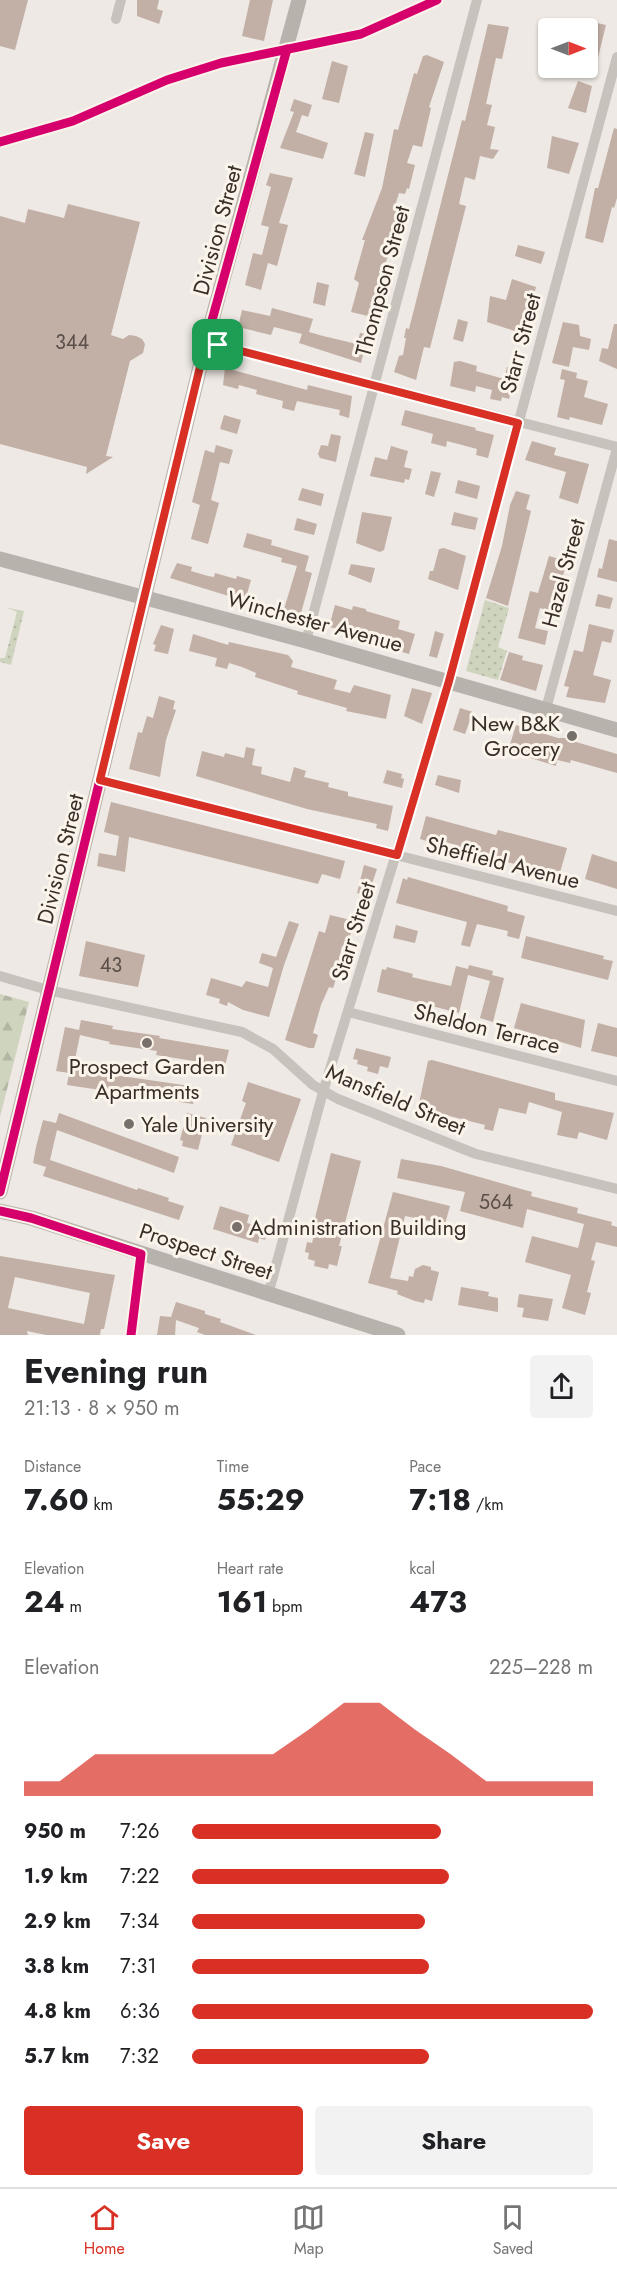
<!DOCTYPE html>
<meta charset="utf-8">
<style>
body{margin:0;font-family:Jost,sans-serif;background:#f2f2f2;color:#202124;height:100vh;display:flex;flex-direction:column;font-size:22px;white-space:nowrap}
*{box-sizing:border-box;margin:0}
p{font-size:20px;color:#757577}
.icon{flex:none;width:33px;height:33px;fill:none;stroke:currentColor;stroke-width:2;stroke-linecap:round;stroke-linejoin:round}
.map{position:relative;height:1335px;overflow:hidden}
.side{display:flex;flex-direction:column;background:#fff;flex:1}
.side>*{flex:none}
.needle{width:39px;rotate:90deg}
.controls{position:absolute;left:538px;top:18px;display:grid;gap:12px}
.controls a{display:grid;place-items:center;width:60px;height:60px;border-radius:6px;background:#fff;box-shadow:0 2px 4px #0004;font-size:30px}
.pin{position:absolute;display:grid;place-items:center;width:51px;height:51px;color:#fff;margin:-26px;border-radius:12px;box-shadow:0 3px 9px #0006}
.round{display:grid;place-items:center;flex:none;width:63px;height:63px;border-radius:6px;background:#f2f2f2}
.overview{display:flex;align-items:center;justify-content:space-between;height:102px;padding:0 24px}
h1{font-size:33px;font-weight:700;line-height:45px}
.stats{display:grid;grid-template-columns:repeat(3,1fr);gap:9px;height:102px;padding:6px 24px}
.stats div{display:grid;align-content:center}
.stats b{font-size:30px;font-weight:700}
.stats small{font-size:16px;font-weight:400}
.stats p{font-size:16px}
.chart{height:168px;padding:12px 24px}
.chart p{display:flex;justify-content:space-between}
.chart svg{width:100%;height:108px;margin-top:6px;fill:#d93025;opacity:.7}
.action{display:flex;gap:12px;margin-top:auto;padding:12px 24px}
.action a{flex:1;height:69px;border-radius:6px;background:#d93025;color:#fff;font-size:24px;font-weight:700;line-height:69px;text-align:center}
.action a+a{background:#f2f2f2;color:#202124}
ul{padding:0 24px;list-style:none;font-size:20px}
li{display:grid;grid-template-columns:96px 72px 1fr;align-items:center;height:45px}
li i{height:15px;border-radius:8px;background:#d93025}
.tabs{display:flex;justify-content:space-around;align-items:center;height:84px;border-top:2px solid #e0e0e0;background:#fff;font-size:16px;color:#757577}
.tabs a{display:grid;justify-items:center;gap:3px}
.tabs .active{color:#d93025}
.map>svg:first-child{display:block}
</style>
<div class="map">
<svg width="617" height="1335" viewBox="0 0 617 1335">
<defs>
<pattern id="grass-dots" width="8" height="8" patternUnits="userSpaceOnUse" patternTransform="scale(1.5)"><rect width="8" height="8" fill="#cfd4be"/><path d="M2 2h.1M6 6h.1" fill="none" stroke="#b2b6a3" stroke-width="1.8" stroke-linecap="round"/></pattern>
<pattern id="forest-firs" width="22" height="20" patternUnits="userSpaceOnUse" patternTransform="scale(1.5)"><rect width="22" height="20" fill="#cfd4be"/><path d="M5 1l3.5 6h-7zM16 11l3.5 6h-7z" fill="#b2b6a3"/></pattern>
</defs>
<rect width="100%" height="100%" fill="#eee9e4"/>
<g fill="url(#grass-dots)">
<path d="M485,600l24,8 -11,39 9,4 -9,29 -32,-9z"/>
<path d="M8,608l16,3 -13,54 -11,-3v-4h5l12,-46z"/>
</g>
<path fill="url(#forest-firs)" d="M0,994l29,8 -29,115z"/>
<g fill="#c2afa5" fill-rule="evenodd">
<path d="M0,0h28l-13,50 -15,-4z"/>
<path d="M137,0h22l-2,9 6,2 -4,13 -22,-8z"/>
<path d="M250,0h23l-9,41 -22,-5z"/>
<path d="M588,21l18,4 -10,41 -8,-2z"/>
<path d="M488,24l21,3 -7,32 -6,-1 -10,46 6,1 -5,20 8,2 -5,22 9,1 -6,9 -13,-3 -5,24 -10,-3 -6,27 7,2 -36,142 -6,-1 -8,33 -22,-8 5,-16 4,-1 3,-17h-2l2,-10 3,1 53,-209 3,1z"/>
<path d="M427,55l17,7 -15,45 2,1 -9,39 -9,-2 -6,18 8,2 -6,24 -2,-1 -2,6 -6,-1 -5,16 9,2 -4,20 -5,18 -4,-1 -5,18 4,1 -5,15 -3,-1 -9,36 -21,-5 8,-29 -5,-4 11,-39h-3l20,-52 12,-59 4,1 16,-57 3,1 6,-18z"/>
<path d="M332,61l16,5 -9,37 -17,-4z"/>
<path d="M578,81l14,5 -6,27 -18,-5z"/>
<path d="M294,99l18,6 -4,12 -6,-2 -6,17 32,11 -5,16 -43,-11 14,-36 -4,-1z"/>
<path d="M614,128l3,1v69l-3,10 -2,-1 -9,36 -18,-5 10,-50h3z"/>
<path d="M365,132l9,2 -9,43 -11,-3z"/>
<path d="M552,136l27,7 -10,31 -22,-6z"/>
<path d="M270,173l23,5 -14,45 9,2 -11,41 -9,-3 -7,27 -16,-5 8,-32 9,2 7,-28 -8,-2 10,-38 -5,-2z"/>
<path d="M68,204l72,18 -29,113 12,4 6,-4 7,1 6,3 3,5 -2,9 -13,8 -24,95 7,1 -27,17 1,-7 -87,-23v-228l25,7 3,-14 36,9z"/>
<path d="M518,245l27,7 -4,12 -26,-8z"/>
<path d="M512,279l24,8 -12,47 -37,-12 3,-26 16,4z"/>
<path d="M317,282l12,3 -4,21 -12,-3z"/>
<path d="M272,308l41,11 -4,13 14,4 34,8 3,-11 10,2 -4,20h-3l-2,8 -62,-20 3,-9 -28,-7 -3,8 -33,-8 4,-17 28,6z"/>
<path d="M458,319l10,3 -5,20 -10,-3z"/>
<path d="M563,322l16,3 1,11 11,3 -2,11 -16,-3 -4,20 -17,-4z"/>
<path d="M614,324h3v45l-18,-8 3,-13 6,1z"/>
<path d="M460,361l17,5 -1,5 28,8 3,-12 10,3 -8,29 -7,-2 -1,4 -11,-2 2,-9 -16,-4 -1,6 -25,-6 4,-24z"/>
<path d="M225,368l82,22 1,-5 44,11 -3,22 -10,-3 1,-5 -43,-9 -3,10 -12,-3 1,-7 -27,-7 1,-4 -18,-5 -1,4 -15,-4z"/>
<path d="M562,369l15,4 -1,5 12,3 -4,16 24,7 -6,21 -32,-8 -1,3 -12,-3 8,-37 -5,-1z"/>
<path d="M405,410l71,18 -1,2 19,5 -6,23 -12,-3 1,-6 -30,-8 -1,6 -15,-4 2,-9 -32,-9z"/>
<path d="M224,415l17,5 -4,14 -17,-5z"/>
<path d="M331,434l10,2 -5,26 -16,-4 -2,-4 3,-9 7,1z"/>
<path d="M532,441l24,7 -2,7 35,9 -11,40 -19,-6 7,-26 -41,-12z"/>
<path d="M216,445l17,5 -4,14 -9,-2 -9,38 8,3 -11,41 -17,-5 9,-34 -8,-3 13,-52 9,3z"/>
<path d="M391,446l17,5 -4,16 8,2 -3,11 -4,-1 -1,4 -34,-7 5,-19 12,3z"/>
<path d="M431,471l10,2 -7,24 -9,-3z"/>
<path d="M458,480l22,6 -3,13 -22,-6z"/>
<path d="M302,488l22,6 -3,12 -23,-6z"/>
<path d="M516,491l14,4 -4,14 5,2 -23,95 -22,-8 16,-52 8,-41z"/>
<path d="M362,512l30,5 -8,33 -4,2 -24,-9z"/>
<path d="M454,512l24,6 -3,12 -24,-5z"/>
<path d="M297,518l20,6 -3,11 -20,-5z"/>
<path d="M247,533l25,7 -1,5 38,11 -4,15 7,2 -14,51 -17,-5 16,-53 -16,-4 1,-4 -39,-11z"/>
<path d="M609,539l8,2v41l-20,-5 2,-9 3,1z"/>
<path d="M444,548l22,8 -8,34 -30,-11 2,-8h3l1,-3 5,-19z"/>
<path d="M549,556l18,5 -14,51 -13,-4 -5,20 13,3 -3,14 -27,-7 12,-47 8,2z"/>
<path d="M177,563l15,4 -1,4 17,5 6,1 1,-4 21,6 1,-3 14,4 -6,21 -75,-23z"/>
<path d="M351,564l24,4 -4,15 -23,-9z"/>
<path d="M598,594l15,4 -3,11 -15,-3z"/>
<path d="M335,605l17,5 1,-4 13,3v2l34,10 -2,8 17,5 -6,20 -28,-8 1,-3 -15,-8 -38,-8z"/>
<path d="M589,624l25,6 -3,13 -9,-2 -9,34 18,5 -6,23 -39,-6 3,-10 -5,-1 10,-36 9,2z"/>
<path d="M161,625l13,4 -6,25 -14,-3 2,-6 -3,-1z"/>
<path d="M435,631l9,3 -7,24 -8,-2z"/>
<path d="M193,634l35,11 1,-3 59,13 5,6 -2,6 46,13 -3,9 16,4 4,-8 37,10 -5,24 -40,-8 1,-3 -50,-14 1,-3 -43,-14 1,-4 -14,-6 -13,-4 -2,6 -12,-3 2,-8 -28,-7z"/>
<path d="M509,652l14,4 -1,4 21,5 -7,26 -36,-11z"/>
<path d="M412,688l20,5 -10,31 -18,-8z"/>
<path d="M159,696l16,5 -2,8 3,1 -10,30 -6,37 -31,-8 9,-37 4,1 5,-17 6,2z"/>
<path d="M460,708l13,4 -8,22 -12,-4z"/>
<path d="M516,725l42,13h10l1,-5 9,2 -2,7 41,12v19l-46,-13 -1,3 -13,-3 -1,6 -48,-15z"/>
<path d="M246,747l9,2 -3,16 10,2 -1,7 29,8 4,-15 12,4 -2,6 25,6 -1,4 20,5v4l45,10 -5,25 -12,-3 1,-4 -70,-15 -111,-33 6,-25 22,6 1,-4 19,5z"/>
<path d="M387,770l15,4 -1,4 3,1 -2,9 -19,-5z"/>
<path d="M438,775l23,5 -2,13 -24,-8z"/>
<path d="M111,802l234,59 -5,18 -18,-5 -4,10 -189,-47 -4,35 -28,-6 2,-13 17,3 3,-20 -15,-4z"/>
<path d="M426,816l70,19 2,-5 69,18 -8,28 -104,-28 1,-3 -24,-7 -2,4 -10,-3z"/>
<path d="M592,854l25,8v27l-32,-10z"/>
<path d="M364,865l13,4 -9,27 -11,-3z"/>
<path d="M408,877l100,29 -1,5 18,5 -6,23 -12,-3 1,-5 -31,-7 -7,23 -9,-2 6,-23 -71,-19 7,-25 4,2z"/>
<path d="M330,915l25,6 -9,27 -4,-2 -4,17 3,1 -8,24 -4,-1 -8,18 -8,28 5,2 -4,13h-5l-24,-8 34,-109 6,2z"/>
<path d="M289,921l10,3 -15,41 -15,52 -26,-7 -15,-8 -1,4 -8,-3 1,-4 -14,-4 5,-17 31,9 4,-6 22,6 5,-19 -14,-5 3,-10 14,4z"/>
<path d="M396,925l22,6 -3,12 -22,-5z"/>
<path d="M526,936l78,20 -1,3 10,2 -5,19 -87,-22z"/>
<path d="M86,941l59,14 -7,32 -59,-11z"/>
<path d="M469,965l24,6 -1,4 12,3 -11,44 -13,-4 10,-37 -22,-6 -9,38 -82,-21 5,-23 4,1 1,-3 26,7 -1,3 4,1 35,8 5,-20 12,3z"/>
<path d="M521,1003l64,17 -4,28 -67,-20z"/>
<path d="M81,1020l32,6 -1,3 48,7 -1,2 70,12 -4,16 -69,-11 1,-4 -48,-7 1,-2 -30,-7 -7,34 124,18 -4,17 -126,-19 2,-12 -13,-2 9,-44 14,3z"/>
<path d="M598,1023l19,5v29l-26,-6z"/>
<path d="M356,1048l35,9 -3,11 -8,-2 -2,8 -11,-3 1,-4 -11,-3 1,-4 -5,-1z"/>
<path d="M432,1060l123,33v7l59,13 -7,27 -28,-8 -2,7 -20,-4 5,-23 -33,-10 -3,12 -27,-6 -6,23 -9,-2 1,-4 -67,-17 10,-47z"/>
<path d="M248,1082l53,17 -22,63 -48,-17 15,-42 -4,-2z"/>
<path d="M59,1113l120,44 -5,16 -117,-43 -7,30 87,30 1,-2 31,10 -1,3 16,5 -5,14 -136,-44 3,-9 -13,-4 3,-16 7,-27 13,3z"/>
<path d="M187,1113l19,5 -8,32 -16,-4 1,-5 -3,-1z"/>
<path d="M331,1153l30,8 -22,85h3l-5,20 -8,-2 -1,5 -14,-3 1,-5 -7,-2 1,-6 -4,-1 2,-10 5,1 5,-20 -3,-1z"/>
<path d="M401,1159l40,7 91,26 -1,4 47,12 -1,5 35,9 -1,3 6,2v20l-21,-5 -5,18 4,1 -8,31 4,1 -6,22 -23,-7 9,-33 -46,-13 7,-26 46,12 6,-24 -57,-15 -4,19 -63,-17 5,-19 -68,-14z"/>
<path d="M393,1192l57,14 -5,18 -40,-8 -15,62 18,3 1,-5 4,1 2,-8 8,-4 8,2v3l8,2 -7,29 -7,-2 -1,4 -9,-2 -18,-7 1,-3 -30,-8z"/>
<path d="M220,1206l29,9 -2,8 21,6 -3,11 -6,-2 -1,5 -45,-14z"/>
<path d="M0,1256l115,19 -11,54h-3l-1,6h-54l-19,-4 1,4h-28zM15,1277l75,16 -6,31 -76,-16z"/>
<path d="M461,1287l28,5 -1,4 10,2v14l-40,-7z"/>
<path d="M519,1294l34,5 -5,22 -26,-4 2,-9 -7,-1z"/>
<path d="M176,1302l29,9v3l16,5 -1,3 36,13h-51l-8,-3 2,-4 -23,-8 -1,15h-18l3,-19 11,1z"/>
</g>
<g fill="none" stroke-linecap="round" stroke-linejoin="round">
<g stroke="#c7c2bc" stroke-width="10">
<path d="M116,19l5,-19"/>
<path d="M206,342l411,105"/>
<path d="M306,641l171,-641"/>
<path d="M546,709l71,-261"/>
<path d="M100,780l517,131"/>
<path d="M0,976l48,14 194,42 31,17 40,36 25,14 138,55 141,35"/>
<path d="M348,1012l269,69"/>
<path d="M268,1295l55,-203 126,-411 168,-624"/>
<path d="M131,1335l10,-81"/>
</g>
<g stroke="#b8b2ac" stroke-width="15">
<path d="M0,559l306,82 311,89"/>
<path d="M0,1192l206,-850 93,-342"/>
<path d="M0,1211l31,7 367,117"/>
</g>
<defs>
<g id="cycleway">
<path d="M0,142l73,-21 94,-41 54,-17 140,-29 76,-34"/>
<path d="M0,1192l206,-850 81,-293"/>
<path d="M0,1211l31,7 110,36 -10,81"/>
</g>
</defs>
<use href="#cycleway" stroke="#faf4eb" stroke-width="13"/>
<use href="#cycleway" stroke="#d6006c" stroke-width="9"/>
</g>
<g fill="none" stroke-linecap="round" stroke-linejoin="round">
<defs>
<path id="route" d="M206,342l312,81 -69,258 -52,174 -297,-75z"/>
</defs>
<use href="#route" stroke="#fff" stroke-width="12"/>
<use href="#route" stroke="#d93025" stroke-width="8"/>
</g>
<g fill="#78706b" stroke="#faf4eb" stroke-width="2">
<circle cx="572" cy="736" r="6"/>
<circle cx="147" cy="1043" r="6"/>
<circle cx="129" cy="1124" r="6"/>
<circle cx="237" cy="1227" r="6"/>
</g>
<g text-anchor="middle" dominant-baseline="central" stroke-width="6" stroke-linejoin="round" paint-order="stroke">
<g font-size="20" fill="#5b4f49">
<text x="72" y="342">344</text>
<text x="111" y="965">43</text>
<text x="496" y="1202">564</text>
</g>
<g font-size="22" fill="#392f2a" stroke="#faf4eb">
<text transform="translate(217 230) rotate(-75)">Division Street</text>
<text transform="translate(382 281) rotate(-75)">Thompson Street</text>
<text transform="translate(520 343) rotate(-75)">Starr Street</text>
<text transform="translate(563 573) rotate(-75)">Hazel Street</text>
<text transform="translate(315 621) rotate(15)">Winchester Avenue</text>
<text transform="translate(60 859) rotate(-76)">Division Street</text>
<text transform="translate(503 862) rotate(14)">Sheffield Avenue</text>
<text transform="translate(353 931) rotate(-73)">Starr Street</text>
<text transform="translate(487 1028) rotate(14)">Sheldon Terrace</text>
<text transform="translate(396 1099) rotate(23)">Mansfield Street</text>
<text transform="translate(206 1251) rotate(18)">Prospect Street</text>
</g>
<g font-size="22" fill="#392f2a" stroke="#faf4eb" text-anchor="start">
<text x="560" y="723" text-anchor="end">New B&amp;K<tspan x="560" dy="25">Grocery</tspan></text>
<text x="147" y="1066" text-anchor="middle">Prospect Garden<tspan x="147" dy="25">Apartments</tspan></text>
<text x="141" y="1124">Yale University</text>
<text x="249" y="1227">Administration Building</text>
</g>
</g>
</svg>
<div class="controls">
<a><svg class="needle" viewBox="-14 -14 28 28"><path d="M0-13l5 13h-10z" fill="#e53935"/><path d="M0 13l5-13h-10z" fill="#757577"/></svg></a>
</div>
<div class="pin" style="left:218px;top:345px;background:#1e9e55"><svg class="icon" aria-label="arrive" viewBox="0 0 24 24"><path d="M6 21V4h12l-3 4 3 4H6"/></svg></div>
</div>
<section class="side">
<div class="overview"><div><h1>Evening run</h1><p>21:13 · 8 × 950 m</p></div><a class="round"><svg class="icon" aria-label="share" viewBox="0 0 24 24"><path d="M12 15V3M7 8l5-5 5 5M5 13v7h14v-7"/></svg></a></div>
<div class="stats">
<div><p>Distance</p><b>7.60<small> km</small></b></div>
<div><p>Time</p><b>55:29</b></div>
<div><p>Pace</p><b>7:18<small> /km</small></b></div>
</div>
<div class="stats">
<div><p>Elevation</p><b>24<small> m</small></b></div>
<div><p>Heart rate</p><b>161<small> bpm</small></b></div>
<div><p>kcal</p><b>473</b></div>
</div>
<div class="chart"><p><span>Elevation</span>225–228 m</p>
<svg viewBox="0 0 160 44" preserveAspectRatio="none"><path d="M0 44V38L10 38L20 27L30 27L40 27L50 27L60 27L70 27L80 17L90 6L100 6L110 17L120 27L130 38L140 38L150 38L160 38V44z"/></svg>
</div>
<ul>
<li><b>950 m</b>7:26<i style="width:62%"></i></li>
<li><b>1.9 km</b>7:22<i style="width:64%"></i></li>
<li><b>2.9 km</b>7:34<i style="width:58%"></i></li>
<li><b>3.8 km</b>7:31<i style="width:59%"></i></li>
<li><b>4.8 km</b>6:36<i style="width:100%"></i></li>
<li><b>5.7 km</b>7:32<i style="width:59%"></i></li>
</ul>
<div class="action"><a>Save</a><a>Share</a></div>
</section>
<nav class="tabs">
<a class="active"><svg class="icon" aria-label="home" viewBox="0 0 24 24"><path d="M3 11l9-7 9 7M6 9v11h12V9"/></svg>Home</a>
<a><svg class="icon" aria-label="map" viewBox="0 0 24 24"><path d="M3 6l6-2 6 2 6-2v14l-6 2-6-2-6 2zM9 4v14M15 6v14"/></svg>Map</a>
<a><svg class="icon" aria-label="saved" viewBox="0 0 24 24"><path d="M7 4h10v16l-5-4-5 4z"/></svg>Saved</a>
</nav>
